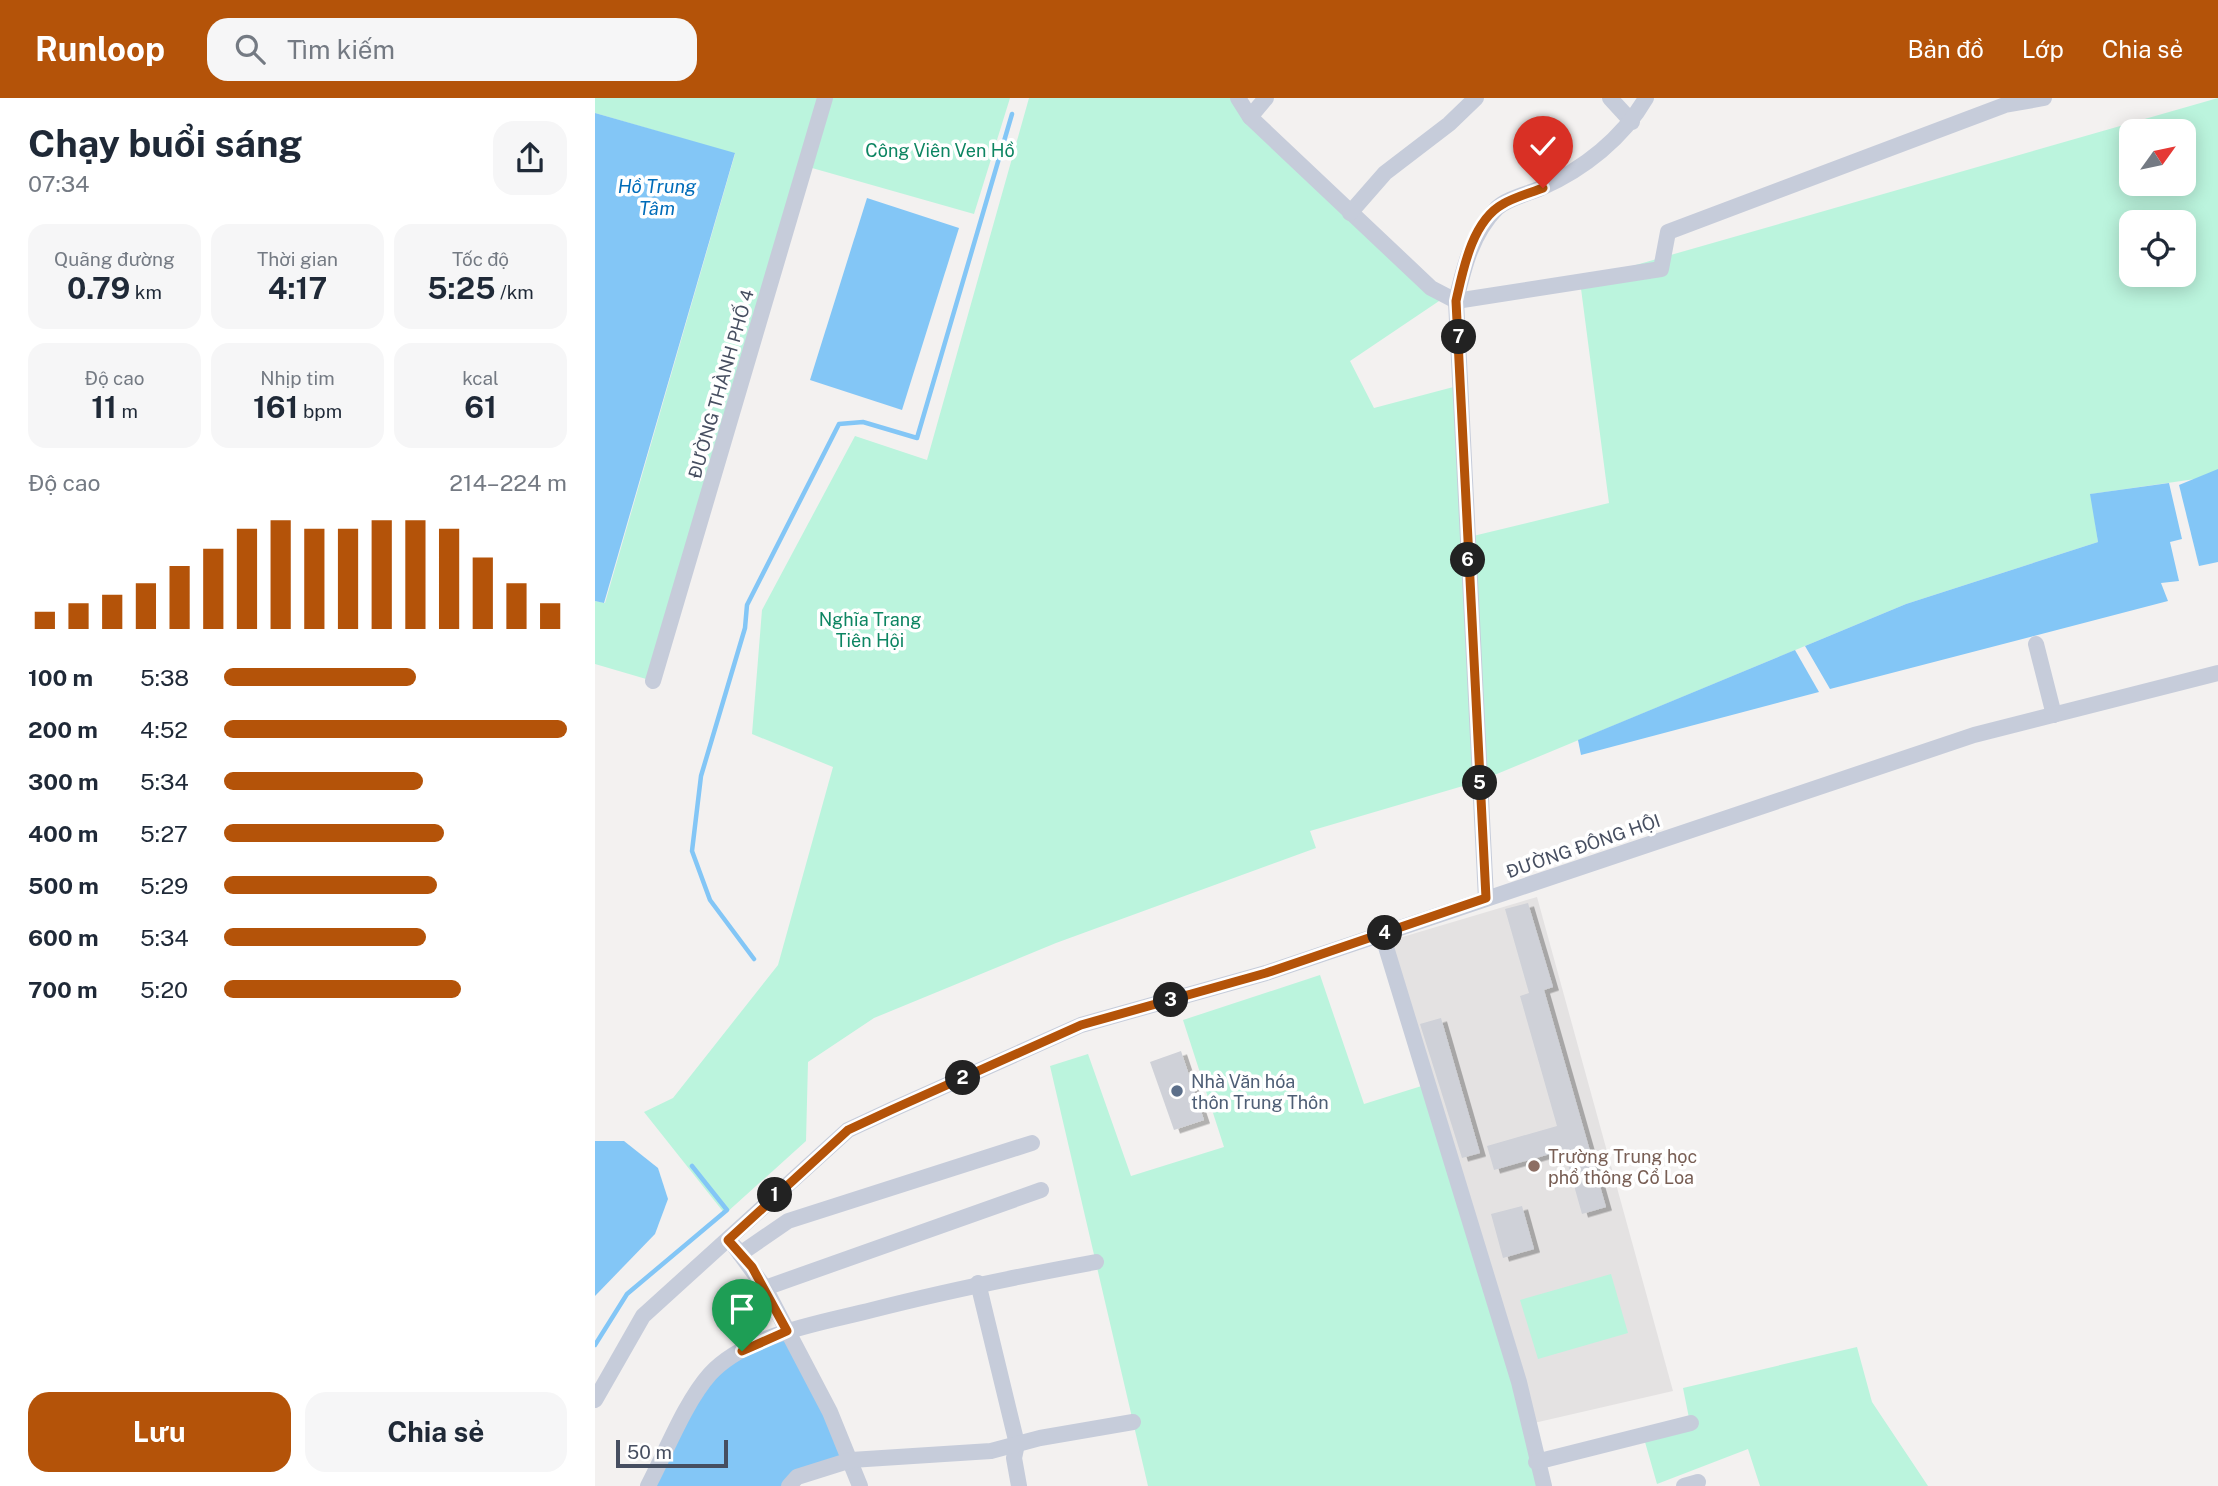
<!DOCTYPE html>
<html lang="vi">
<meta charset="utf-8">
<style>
body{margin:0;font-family:"Public Sans",sans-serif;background:#f6f6f7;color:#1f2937;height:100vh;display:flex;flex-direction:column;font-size:26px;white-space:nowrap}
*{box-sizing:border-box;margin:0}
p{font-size:23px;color:#747a83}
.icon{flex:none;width:38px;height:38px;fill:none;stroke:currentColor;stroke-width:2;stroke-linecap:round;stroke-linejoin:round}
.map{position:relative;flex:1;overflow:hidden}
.drawer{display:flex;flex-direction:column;background:#fff;width:595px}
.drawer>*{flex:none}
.needle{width:46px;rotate:57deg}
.controls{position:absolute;left:1524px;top:21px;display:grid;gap:14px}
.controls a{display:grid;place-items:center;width:77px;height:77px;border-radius:14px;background:#fff;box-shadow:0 4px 18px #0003;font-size:35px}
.scale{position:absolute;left:21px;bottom:18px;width:112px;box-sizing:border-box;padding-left:7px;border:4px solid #464e60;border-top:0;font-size:19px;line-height:24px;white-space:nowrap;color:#464e60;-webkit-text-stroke:5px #fff;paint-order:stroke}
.pin{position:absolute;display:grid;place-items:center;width:60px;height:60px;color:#fff;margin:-72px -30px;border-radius:50% 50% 50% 0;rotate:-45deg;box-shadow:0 0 7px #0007}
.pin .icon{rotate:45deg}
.km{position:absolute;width:35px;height:35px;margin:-18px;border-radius:50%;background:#222;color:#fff;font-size:19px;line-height:35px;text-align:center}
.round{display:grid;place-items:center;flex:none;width:74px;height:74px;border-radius:21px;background:#f6f6f7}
.headline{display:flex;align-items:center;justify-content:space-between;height:119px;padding:0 28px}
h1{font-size:38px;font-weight:700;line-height:52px}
.metrics{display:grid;grid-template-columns:repeat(3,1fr);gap:10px;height:119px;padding:7px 28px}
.metrics div{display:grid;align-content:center;border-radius:18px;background:#f6f6f7;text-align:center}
.metrics b{font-size:30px;font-weight:700}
.metrics small{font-size:19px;font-weight:400}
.metrics p{font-size:19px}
.chart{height:196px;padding:14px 28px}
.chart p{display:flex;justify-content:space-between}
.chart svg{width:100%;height:126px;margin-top:7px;stroke:#b45309;stroke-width:6}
.primary-button{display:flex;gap:14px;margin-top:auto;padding:14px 28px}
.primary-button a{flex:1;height:80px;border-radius:21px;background:#b45309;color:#fff;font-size:28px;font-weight:700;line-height:80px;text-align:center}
.primary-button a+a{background:#f6f6f7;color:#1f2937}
ul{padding:0 28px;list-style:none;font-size:23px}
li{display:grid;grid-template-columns:112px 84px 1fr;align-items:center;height:52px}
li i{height:18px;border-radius:9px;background:#b45309}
header{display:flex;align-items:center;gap:42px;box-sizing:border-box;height:98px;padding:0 35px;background:#b45309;color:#fff}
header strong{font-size:33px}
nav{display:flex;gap:38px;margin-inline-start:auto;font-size:24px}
.search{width:490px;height:63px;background:#f6f6f7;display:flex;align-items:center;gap:18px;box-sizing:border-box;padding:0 24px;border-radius:21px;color:#747a83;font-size:26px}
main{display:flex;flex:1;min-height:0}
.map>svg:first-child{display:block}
</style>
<header>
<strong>Runloop</strong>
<div class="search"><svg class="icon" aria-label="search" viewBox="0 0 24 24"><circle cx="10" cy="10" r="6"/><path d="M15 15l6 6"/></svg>Tìm kiếm</div>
<nav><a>Bản đồ</a><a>Lớp</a><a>Chia sẻ</a></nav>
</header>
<main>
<section class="drawer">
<div class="headline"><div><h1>Chạy buổi sáng</h1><p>07:34</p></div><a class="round"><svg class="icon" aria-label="share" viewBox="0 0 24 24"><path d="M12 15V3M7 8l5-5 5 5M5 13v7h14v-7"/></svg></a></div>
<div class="metrics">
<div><p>Quãng đường</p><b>0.79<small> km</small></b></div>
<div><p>Thời gian</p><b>4:17</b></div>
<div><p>Tốc độ</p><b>5:25<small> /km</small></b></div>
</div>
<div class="metrics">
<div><p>Độ cao</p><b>11<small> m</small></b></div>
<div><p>Nhịp tim</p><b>161<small> bpm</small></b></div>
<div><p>kcal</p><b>61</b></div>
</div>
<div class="chart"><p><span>Độ cao</span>214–224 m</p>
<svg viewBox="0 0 160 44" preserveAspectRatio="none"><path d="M5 44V38M15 44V35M25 44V32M35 44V28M45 44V22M55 44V16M65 44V9M75 44V6M85 44V9M95 44V9M105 44V6M115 44V6M125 44V9M135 44V19M145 44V28M155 44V35"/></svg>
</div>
<ul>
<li><b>100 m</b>5:38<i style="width:56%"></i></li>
<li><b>200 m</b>4:52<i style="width:100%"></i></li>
<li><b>300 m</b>5:34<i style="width:58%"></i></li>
<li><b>400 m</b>5:27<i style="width:64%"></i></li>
<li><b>500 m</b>5:29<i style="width:62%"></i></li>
<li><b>600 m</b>5:34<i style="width:59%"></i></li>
<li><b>700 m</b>5:20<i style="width:69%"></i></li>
</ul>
<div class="primary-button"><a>Lưu</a><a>Chia sẻ</a></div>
</section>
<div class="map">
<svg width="1623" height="1388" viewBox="0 0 1623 1388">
<defs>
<filter id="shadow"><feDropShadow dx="6" dy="3.5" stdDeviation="0" flood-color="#0004"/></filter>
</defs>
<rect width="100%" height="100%" fill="#f3f1f0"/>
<path fill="#e4e2e2" d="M942,799l136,494 -139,32 -145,-482z"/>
<g fill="#bbf4dd" fill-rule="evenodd">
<path d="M0,0h415l-36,116 -169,-48 -152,515 -58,-17v-63l10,2 130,-449 -140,-41z"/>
<path d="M434,0h209l207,199 -95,64 24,47 87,-23 8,152 140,-34 -29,-222 638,-183v372l-9,7 -118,17 7,48 -192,62 -426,177 -170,50 6,17 -260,95 -182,75 -66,44 -2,79 -81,73 -81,-102 29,-14 105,-133 55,-198 -81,-33 10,-124 93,-174 72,24zM1536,33h53v53h-53zM1536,124h53v53h-53z"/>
<path d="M725,877l44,129 64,-20 119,402h-399l-98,-420 38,-12 43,122 93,-29 -41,-127z"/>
<path d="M1016,1176l17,59 -90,26 -18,-59z"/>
<path d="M1262,1249l15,55 56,84h-168l-12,-37 -91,35 -14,-49 47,-12 -7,-35z"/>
</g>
<g fill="#83c6f6">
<path d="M0,15l140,40 -131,450 -9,-2z"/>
<path d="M272,100l92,30 -57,182 -92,-30z"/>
<path d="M1623,371v93l-19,4 -20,-81z"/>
<path d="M1574,385l13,56 -12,3 9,39 -18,2 7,18 -338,88 -25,-43 101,-42 192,-62 -8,-48z"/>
<path d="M1200,552l24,42 -238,63 -3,-15z"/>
<path d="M0,1043h29l34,27 10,31 -13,35 -60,62z"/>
<path d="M192,1233l64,129 -61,26h-142l64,-113z"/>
</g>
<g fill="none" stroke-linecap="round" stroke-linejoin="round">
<g stroke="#83c6f6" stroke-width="4.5">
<path d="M159,861l-44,-59 -18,-49 9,-75 44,-148 2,-23 92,-181 24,-2 54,16 95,-324"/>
<path d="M0,1247l32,-51 100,-84 -35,-44"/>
</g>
</g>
<g fill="#cfd1d8" filter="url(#shadow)">
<path d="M933,805l25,84 -9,3 62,217 -24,7 -18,-64 -70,20 -7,-24 70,-20 -37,-130 9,-3 -24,-84z"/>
<path d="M846,920l39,135 -18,5 -42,-134z"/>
<path d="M586,953l23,69 -30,10 -24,-68z"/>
<path d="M927,1108l12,43 -31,9 -12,-44z"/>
</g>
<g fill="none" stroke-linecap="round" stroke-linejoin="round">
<g stroke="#c6ccda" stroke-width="16">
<path d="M643,0l12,19"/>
<path d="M671,0l-16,19 181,171 25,13 205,-32 7,-37 337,-127 39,-7"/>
<path d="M1015,0l22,24"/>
<path d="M755,115l35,-40 64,-49 27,-26"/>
<path d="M1441,546l18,71"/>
<path d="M58,583l172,-583"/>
<path d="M891,800l-30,-597c8,-35 16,-67 41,-93 11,-10 31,-14 44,-20 43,-19 82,-50 105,-90"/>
<path d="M787,836l137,448 25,104"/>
<path d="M140,1149l30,41 65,124 30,74"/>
<path d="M145,1156l48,-33 244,-78"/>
<path d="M383,1185l39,161 -3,14 5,28"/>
<path d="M170,1190l276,-98"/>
<path d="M0,1302l48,-84 205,-186 43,-20 190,-85 185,-52 708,-238 244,-62"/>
<path d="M941,1364l155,-39"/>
<path d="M53,1388c18,-34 37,-84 62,-112 37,-40 111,-51 162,-64 74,-19 148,-34 224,-48"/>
<path d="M194,1388l8,-9 54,-17 140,-9 49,-13 93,-16"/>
<path d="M1089,1388l14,-4"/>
</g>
</g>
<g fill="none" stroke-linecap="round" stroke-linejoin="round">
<defs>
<path id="route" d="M147,1253l45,-20 -35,-64 -24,-27 120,-110 43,-20 190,-85 185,-52 220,-75 -30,-597c7,-31 16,-80 47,-97 12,-7 27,-11 40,-16"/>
</defs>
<use href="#route" stroke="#fff" stroke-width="14"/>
<use href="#route" stroke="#b45309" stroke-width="9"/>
</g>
<circle fill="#5c6f8a" stroke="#fff" stroke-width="2.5" cx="582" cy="993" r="7"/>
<circle fill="#8d6e63" stroke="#fff" stroke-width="2.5" cx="939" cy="1068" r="7"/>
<g text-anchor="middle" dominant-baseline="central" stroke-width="7" stroke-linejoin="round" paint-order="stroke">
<g font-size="18" fill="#0d8562" stroke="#fff">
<text x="345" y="52">Công Viên Ven Hồ</text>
<text x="275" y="521">Nghĩa Trang<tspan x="275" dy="21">Tiên Hội</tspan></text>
</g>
<g font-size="18" fill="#464e60" stroke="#fff">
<text transform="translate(126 286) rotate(-74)">ĐƯỜNG THÀNH PHỐ 4</text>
<text transform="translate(988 748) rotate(-19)">ĐƯỜNG ĐÔNG HỘI</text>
</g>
<g font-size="18" fill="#4e5e75" stroke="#fff" text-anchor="start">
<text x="596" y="983">Nhà Văn hóa<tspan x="596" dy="21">thôn Trung Thôn</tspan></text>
</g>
<g font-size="18" fill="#785e54" stroke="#fff" text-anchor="start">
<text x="953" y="1058">Trường Trung học<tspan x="953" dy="21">phổ thông Cổ Loa</tspan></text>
</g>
<g font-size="19" font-style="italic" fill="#006cb9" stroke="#fff">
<text x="62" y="88">Hồ Trung<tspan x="62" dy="22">Tâm</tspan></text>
</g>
</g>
</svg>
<div class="controls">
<a><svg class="needle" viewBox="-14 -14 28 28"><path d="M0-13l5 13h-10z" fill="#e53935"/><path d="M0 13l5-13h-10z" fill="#747a83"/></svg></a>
<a><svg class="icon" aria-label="locate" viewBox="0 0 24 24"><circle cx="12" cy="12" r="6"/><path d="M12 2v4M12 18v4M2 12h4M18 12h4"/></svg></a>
</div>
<div class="scale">50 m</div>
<div class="pin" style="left:147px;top:1253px;background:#1e9e55"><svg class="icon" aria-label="arrive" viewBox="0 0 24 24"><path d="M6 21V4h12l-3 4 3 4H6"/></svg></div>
<div class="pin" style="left:948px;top:90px;background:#d93025"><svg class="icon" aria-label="check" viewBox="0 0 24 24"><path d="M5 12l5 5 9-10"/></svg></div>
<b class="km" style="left:180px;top:1097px">1</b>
<b class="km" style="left:368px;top:980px">2</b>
<b class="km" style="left:576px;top:902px">3</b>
<b class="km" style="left:790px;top:835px">4</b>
<b class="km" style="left:885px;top:685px">5</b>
<b class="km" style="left:873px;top:462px">6</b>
<b class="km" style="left:864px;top:239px">7</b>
</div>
</main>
